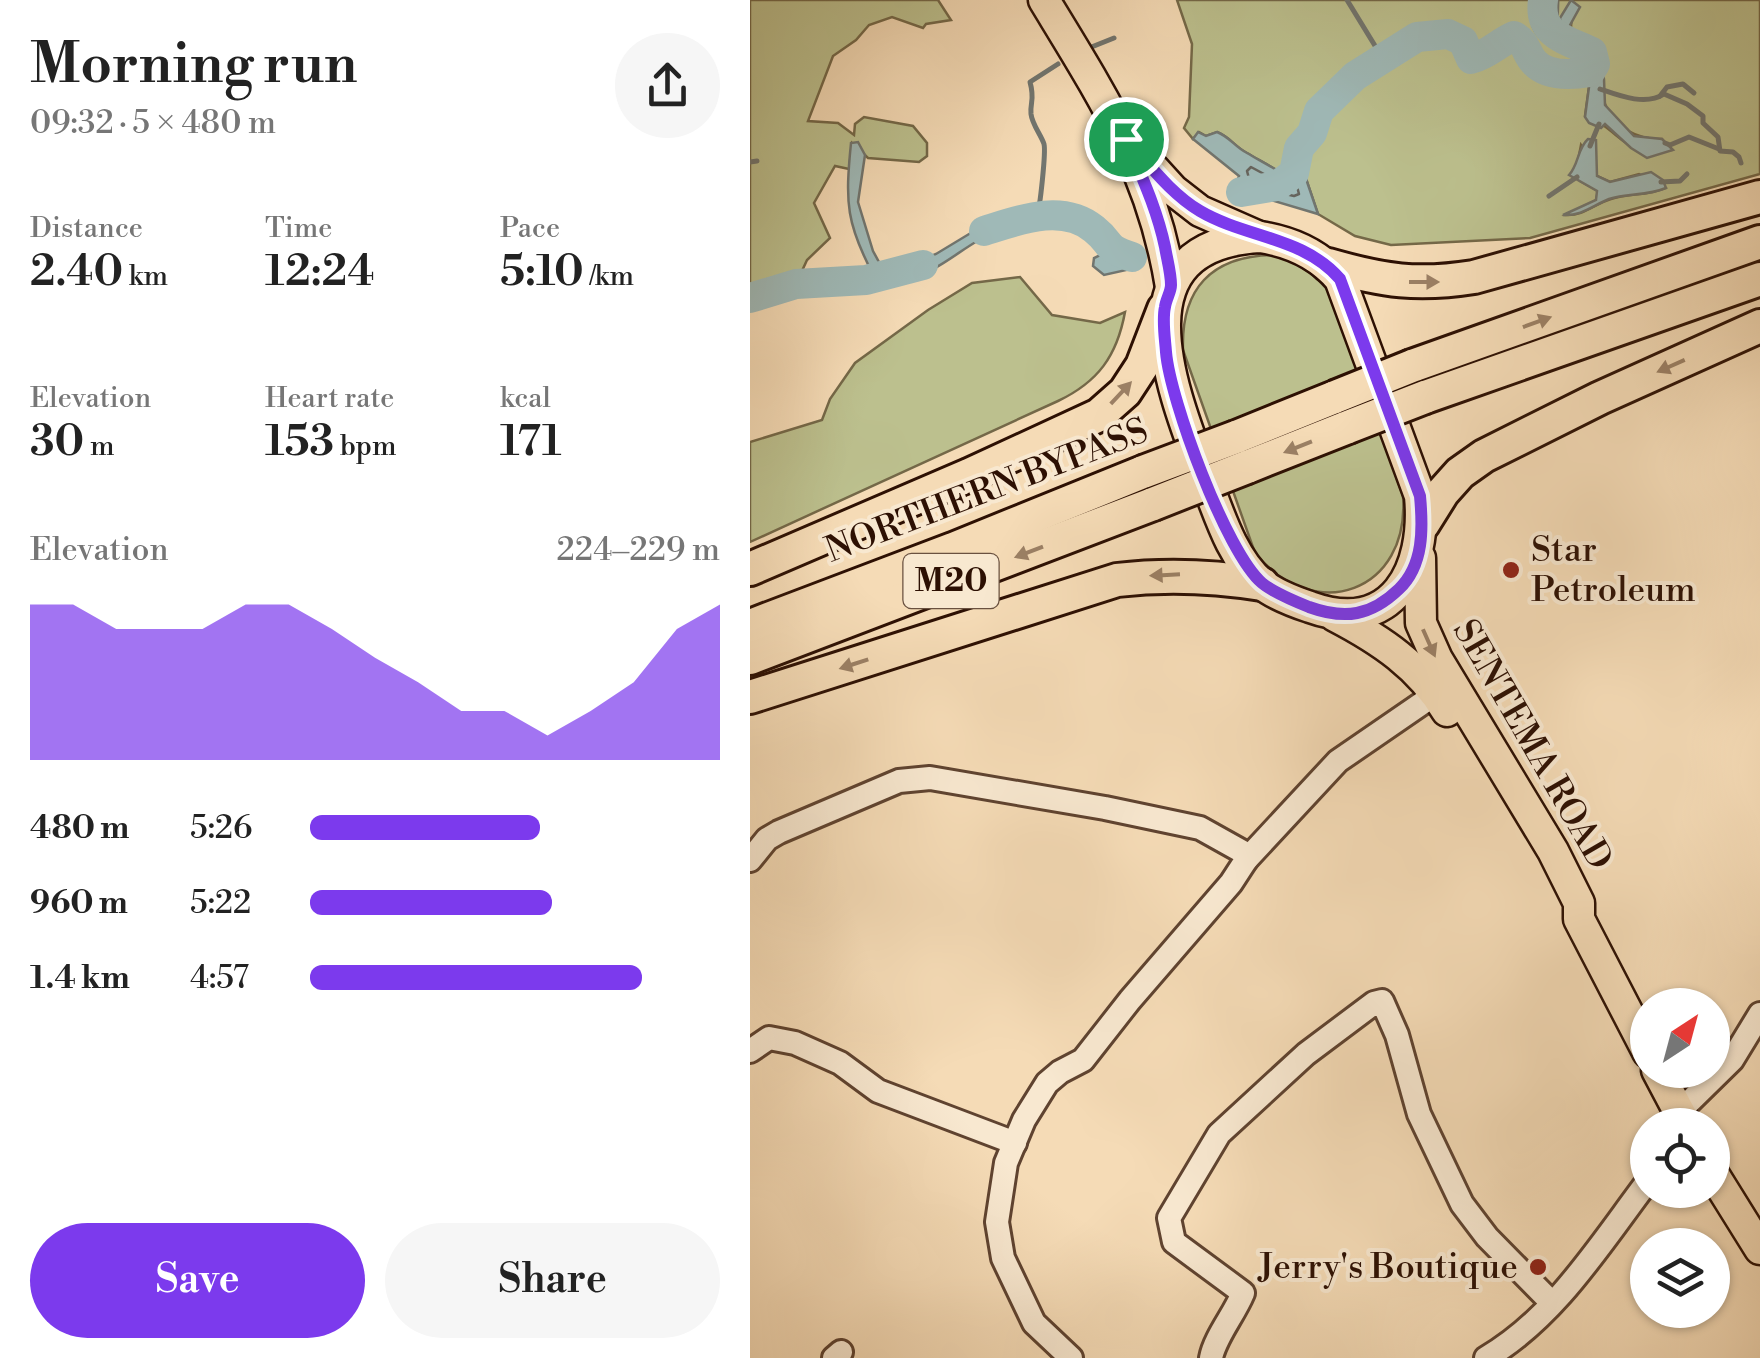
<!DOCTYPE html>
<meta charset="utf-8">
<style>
body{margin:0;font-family:"Libre Bodoni",serif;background:#f6f6f6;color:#222;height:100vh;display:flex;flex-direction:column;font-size:38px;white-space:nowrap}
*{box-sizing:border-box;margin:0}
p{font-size:32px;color:#767676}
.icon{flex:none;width:55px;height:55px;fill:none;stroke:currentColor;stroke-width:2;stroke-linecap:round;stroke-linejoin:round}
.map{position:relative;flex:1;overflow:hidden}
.side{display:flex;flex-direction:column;background:#fff;width:750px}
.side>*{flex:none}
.needle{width:65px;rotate:36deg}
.fabs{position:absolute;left:880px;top:988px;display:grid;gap:20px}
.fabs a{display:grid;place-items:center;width:100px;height:100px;border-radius:50%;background:#fff;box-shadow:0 2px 8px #0004;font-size:50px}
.pin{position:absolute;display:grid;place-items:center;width:85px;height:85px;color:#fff;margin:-42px;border:5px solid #fff;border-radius:50%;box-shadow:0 2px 10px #0007}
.round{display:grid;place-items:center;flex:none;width:105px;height:105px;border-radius:52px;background:#f6f6f6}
.headline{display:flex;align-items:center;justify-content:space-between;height:170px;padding:0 30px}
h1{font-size:55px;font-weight:600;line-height:75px}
.stats{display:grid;grid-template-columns:repeat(3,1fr);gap:15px;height:170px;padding:10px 30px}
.stats div{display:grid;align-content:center}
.stats b{font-size:42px;font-weight:600}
.stats small{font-size:28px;font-weight:400}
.stats p{font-size:28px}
.chart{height:280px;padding:20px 30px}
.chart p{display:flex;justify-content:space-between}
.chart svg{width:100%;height:180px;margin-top:10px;fill:#7c3aed;opacity:.7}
.primary-button{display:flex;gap:20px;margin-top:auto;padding:20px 30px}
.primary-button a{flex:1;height:115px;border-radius:60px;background:#7c3aed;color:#fff;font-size:40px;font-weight:600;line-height:115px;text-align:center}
.primary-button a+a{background:#f6f6f6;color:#222}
ul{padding:0 30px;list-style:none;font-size:32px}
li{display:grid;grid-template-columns:160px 120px 1fr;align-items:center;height:75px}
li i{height:25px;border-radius:12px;background:#7c3aed}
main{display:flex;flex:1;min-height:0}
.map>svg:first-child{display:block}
</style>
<main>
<section class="side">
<div class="headline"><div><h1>Morning run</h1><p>09:32 · 5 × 480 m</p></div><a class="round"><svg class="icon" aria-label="share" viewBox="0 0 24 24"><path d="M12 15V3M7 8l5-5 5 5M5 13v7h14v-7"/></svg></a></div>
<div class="stats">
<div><p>Distance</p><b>2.40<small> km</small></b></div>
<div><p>Time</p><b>12:24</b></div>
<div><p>Pace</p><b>5:10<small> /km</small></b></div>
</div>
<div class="stats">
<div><p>Elevation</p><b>30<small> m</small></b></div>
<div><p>Heart rate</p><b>153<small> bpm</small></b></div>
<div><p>kcal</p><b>171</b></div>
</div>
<div class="chart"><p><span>Elevation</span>224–229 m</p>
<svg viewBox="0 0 160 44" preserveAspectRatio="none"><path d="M0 44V6L10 6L20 12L30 12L40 12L50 6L60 6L70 12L80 19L90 25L100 32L110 32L120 38L130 32L140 25L150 12L160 6V44z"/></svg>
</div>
<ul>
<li><b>480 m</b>5:26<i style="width:56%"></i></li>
<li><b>960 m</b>5:22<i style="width:59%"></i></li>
<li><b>1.4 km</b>4:57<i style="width:81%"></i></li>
</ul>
<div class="primary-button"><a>Save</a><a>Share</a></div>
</section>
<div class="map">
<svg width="1010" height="1358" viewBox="0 0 1010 1358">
<rect width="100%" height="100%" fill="#f5dbb6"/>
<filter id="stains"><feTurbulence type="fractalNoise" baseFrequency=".002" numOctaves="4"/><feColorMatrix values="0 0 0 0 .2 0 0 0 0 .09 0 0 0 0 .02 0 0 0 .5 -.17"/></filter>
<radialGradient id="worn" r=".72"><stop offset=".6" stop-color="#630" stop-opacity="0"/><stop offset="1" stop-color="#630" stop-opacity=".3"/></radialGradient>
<g fill="#bcc08e" stroke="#746848" stroke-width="2.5" fill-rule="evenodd">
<path d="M0,0h188l13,20 -25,4 -3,4 -31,-11 -23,8 -13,15 -23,16 -25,65 30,2 16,12 1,-11 9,-7 49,9 14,17v13l-8,6 -51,-4 -16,-15 -3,26 -14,-3 -21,37 16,35 -23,22 -11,24 -46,14z"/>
<path d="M427,0h354l-1,7 20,37 11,-1 26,20 -2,6 4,18 -4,29c39,15 36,42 86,34l-9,-11c-23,1 -49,-11 -57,-35 -5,-16 0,-32 -8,-47 -12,-22 -34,-14 -23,-44l-14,5 1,12 -4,1 -12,-15 1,-16h214v174l-230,64 -139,7 -36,-9 -37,-22 -16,-47 -7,-7 -2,7 -15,4c-11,-7 -21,-12 -31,-18 -12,-6 -17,-16 -30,-21l-11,4 -7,-4 -6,7 -9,-11 5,-11 3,-73zM831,145l13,20 3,11 13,6 29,-8 26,14c-18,8 -37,5 -54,11 -17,5 -27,17 -45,16l30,-15 2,-9 -18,-10 -3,-15z"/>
<path d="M523,255c26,8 41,18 59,40l71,201c7,96 -88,130 -148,57l-72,-203c-2,-61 28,-94 90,-95z"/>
<path d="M270,277l32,38 48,8 25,-11c-8,44 -27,70 -67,89l-308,141v-100l72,-22 8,-21 25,-36 73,-53 44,-27z"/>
</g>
<g fill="#9fb9b7" stroke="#71756f" stroke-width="2.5">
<path d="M781,0h15l-1,16 12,15 4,-2 -1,-11 11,-18 9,7 -11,20 3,7 25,22 7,23 1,26 29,31 28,3 11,11 -26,8 -16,-10 -26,-24 -4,4 -12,-5 -4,-6 4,-30 -4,-18 2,-6 -26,-20c-27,2 -33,-19 -30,-43z"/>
<path d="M448,132l8,4 11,-4c13,5 18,15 30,21 10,6 20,11 31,18l15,-4 2,-8 7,8 16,47 -57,-17h-15l-9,-15 2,-6 -46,-37z"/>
<path d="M838,139l8,1 1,36 13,6 41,-10 12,8 3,8c-19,8 -39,5 -57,11 -17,7 -27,17 -46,16l33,-15 1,-9 -28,-16c10,-11 8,-26 19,-36z"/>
<path d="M108,142l7,13 -7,47 15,49 13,24 50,-21 38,-23 51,-23 2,4c-10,18 -31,20 -48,28 -21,12 -40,29 -64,37 -13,4 -27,3 -40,1 -29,-54 -30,-75 -24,-135z"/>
<path d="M367,247l12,2 8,12 -6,8 -27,6 -11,-9 1,-8z"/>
</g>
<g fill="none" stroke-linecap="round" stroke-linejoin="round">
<path stroke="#66645d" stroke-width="2.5" d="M501,167l24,13 20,-1 4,15 -5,2 -43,-10 -4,-15z"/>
<g stroke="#71756f" stroke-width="5">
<path d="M597,0l30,49 3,11"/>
<path d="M806,32l1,-32"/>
<path d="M334,50l30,-12"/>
<path d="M850,89c20,7 46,17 64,5l23,10 16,12v7l15,14 2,14 13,1 6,5 2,6"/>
<path d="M910,96l7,-9 16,-3 11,9"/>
<path d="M915,143l5,2 19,-8 30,12"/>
<path d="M840,146l9,-22"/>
<path d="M0,162l7,-1"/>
<path d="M911,182l19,-1 7,-7"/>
<path d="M799,196l28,-19"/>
<path d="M287,216c3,-8 9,-64 7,-72 -3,-9 -12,-20 -13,-30 -1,-13 4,-14 -1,-32l28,-18"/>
</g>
<g stroke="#9fb9b7" stroke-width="30">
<path d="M491,192l36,-6 17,-13 5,-25 13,-15 7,-22 36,-35 62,-39 31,-3 15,7 8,18c17,-4 27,-16 43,-23 13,7 11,16 20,26 13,15 38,13 56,10l5,-8 -3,-12c-27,-13 -54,-17 -49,-52"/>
<path d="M234,231c35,-11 78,-28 110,-2 20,16 8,18 38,28"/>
<path d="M0,298l46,-14 70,-4 57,-15"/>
</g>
<defs>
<g id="minor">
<path d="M0,860l17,-21 12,-7 120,-51 31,-3 175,30 95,20 43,24 3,8 -15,23 -101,117 -47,60 -23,12 -13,11 -23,37 -18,43 -9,59 6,36 31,65 37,35"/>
<path d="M496,860l92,-99 99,-68"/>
<path d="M0,1051l19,-13 26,5 45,20 38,28 137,52"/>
<path d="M929,1112l53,-52 28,-46"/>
<path d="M84,1358l7,-6"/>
<path d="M461,1358c4,-21 23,-43 32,-65l-69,-51 -5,-24 50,-84 87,-80 68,-51 8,-2 15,34 22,79 43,90 25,33 65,66"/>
<path d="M736,1358c69,-40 115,-115 162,-177"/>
</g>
<g id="major">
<path d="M294,0c59,97 109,173 127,287"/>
<path d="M392,156l31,34 27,21 59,26"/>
<path d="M510,237c32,5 59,17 80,42l80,217c7,73 -27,141 -110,111 -15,-5 -36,-13 -48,-23 -32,-27 -45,-77 -60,-114 -32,-85 -86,-225 58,-233z"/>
<path d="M670,558l1,65 16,36 116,192 26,52v16l69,133"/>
<path d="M585,616c46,24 85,50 112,95"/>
<path d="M907,1070l29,55"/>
<path d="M962,1172l48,77"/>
</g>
<g id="highway">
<path d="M578,265c56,16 89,21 146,12l286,-80"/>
<path d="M662,366l348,-124"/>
<path d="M675,397l335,-118"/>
<path d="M486,437l99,-40"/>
<path d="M497,467l101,-40"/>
<path d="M673,524l20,-32 17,-19 24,-17 116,-58 160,-72"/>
<path d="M0,569l219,-94 130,-60 26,-23 17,-26 22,-57"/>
<path d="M0,626l203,-77 190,-77"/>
<path d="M0,658l403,-154"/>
<path d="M0,697l367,-117c51,-6 95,-4 145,4"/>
</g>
</defs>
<use href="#minor" stroke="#5f4330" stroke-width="28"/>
<use href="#major" stroke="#2d1003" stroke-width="35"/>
<use href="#highway" stroke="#2d1003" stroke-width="38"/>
<use href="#minor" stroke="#f8e8d0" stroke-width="22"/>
<use href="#major" stroke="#f5dbb6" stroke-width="30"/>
<use href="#highway" stroke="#f5dbb6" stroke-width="32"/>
<defs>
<g id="highway-bridge">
<path d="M585,397l77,-31"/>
<path d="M598,427l77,-30"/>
<path d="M393,472l93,-35"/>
<path d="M403,504l94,-37"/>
</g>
</defs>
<use href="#highway-bridge" stroke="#2d1003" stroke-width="38" stroke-linecap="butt"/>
<use href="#highway-bridge" stroke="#f5dbb6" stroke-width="32"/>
</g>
<defs><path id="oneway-solid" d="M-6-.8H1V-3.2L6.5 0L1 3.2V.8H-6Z" transform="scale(2.5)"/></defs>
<g fill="#9b8065">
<use href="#oneway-solid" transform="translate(674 282)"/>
<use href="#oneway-solid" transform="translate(787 322) rotate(-20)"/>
<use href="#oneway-solid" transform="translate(921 366) rotate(156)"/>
<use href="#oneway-solid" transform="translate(371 393) rotate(-47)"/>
<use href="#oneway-solid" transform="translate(548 447) rotate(158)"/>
<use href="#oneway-solid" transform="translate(279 552) rotate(159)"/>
<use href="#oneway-solid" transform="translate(415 575) rotate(177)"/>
<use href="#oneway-solid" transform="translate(679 643) rotate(66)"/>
<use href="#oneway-solid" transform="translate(104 664) rotate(162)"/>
</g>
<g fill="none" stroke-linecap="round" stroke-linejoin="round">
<defs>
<path id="route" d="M376,139c23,25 45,55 74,72 46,27 104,26 140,68l80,217c3,32 4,69 -21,93 -28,27 -54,31 -90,18 -15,-6 -35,-14 -47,-24 -36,-31 -92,-183 -96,-231 -1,-14 -4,-32 -1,-45 1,-8 6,-15 6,-22 0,-12 -4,-26 -6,-38 -8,-38 -24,-72 -39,-108z"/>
</defs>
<use href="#route" stroke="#fff" stroke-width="20"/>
<use href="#route" stroke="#7c3aed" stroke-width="12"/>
</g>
<g fill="#8f2418" stroke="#f8e8d0" stroke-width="4">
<circle cx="761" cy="570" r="10"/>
<circle cx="788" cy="1267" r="10"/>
</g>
<g text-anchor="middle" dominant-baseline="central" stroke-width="8" stroke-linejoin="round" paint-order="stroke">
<rect fill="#f8e8d0" stroke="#6a5140" stroke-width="2.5" x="153.5" y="554" width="95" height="54" rx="8"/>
<g font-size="32" font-weight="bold" fill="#2d1003">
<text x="201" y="581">M20</text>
</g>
<g font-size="35" fill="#2d1003" stroke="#f8e8d0">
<text transform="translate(237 491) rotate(-21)">NORTHERN BYPASS</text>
<text transform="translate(782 745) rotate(60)">SENTEMA ROAD</text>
</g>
<g font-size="35" fill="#2d1003" stroke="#f8e8d0" text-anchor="start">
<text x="781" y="550">Star<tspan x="781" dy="40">Petroleum</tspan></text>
<text x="768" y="1267" text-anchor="end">Jerry's Boutique</text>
</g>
</g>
<rect width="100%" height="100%" filter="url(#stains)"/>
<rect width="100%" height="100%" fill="url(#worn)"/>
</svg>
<div class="fabs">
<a><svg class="needle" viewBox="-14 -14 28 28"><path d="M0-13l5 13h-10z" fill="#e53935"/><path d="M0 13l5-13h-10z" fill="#767676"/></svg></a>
<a><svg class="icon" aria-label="locate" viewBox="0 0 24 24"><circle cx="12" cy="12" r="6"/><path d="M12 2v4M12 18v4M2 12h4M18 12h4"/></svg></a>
<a><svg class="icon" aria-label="layers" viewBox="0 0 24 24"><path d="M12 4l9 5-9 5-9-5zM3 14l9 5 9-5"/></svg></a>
</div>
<div class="pin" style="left:376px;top:139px;background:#1e9e55"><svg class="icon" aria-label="arrive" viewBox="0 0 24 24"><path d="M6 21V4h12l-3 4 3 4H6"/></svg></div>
</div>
</main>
